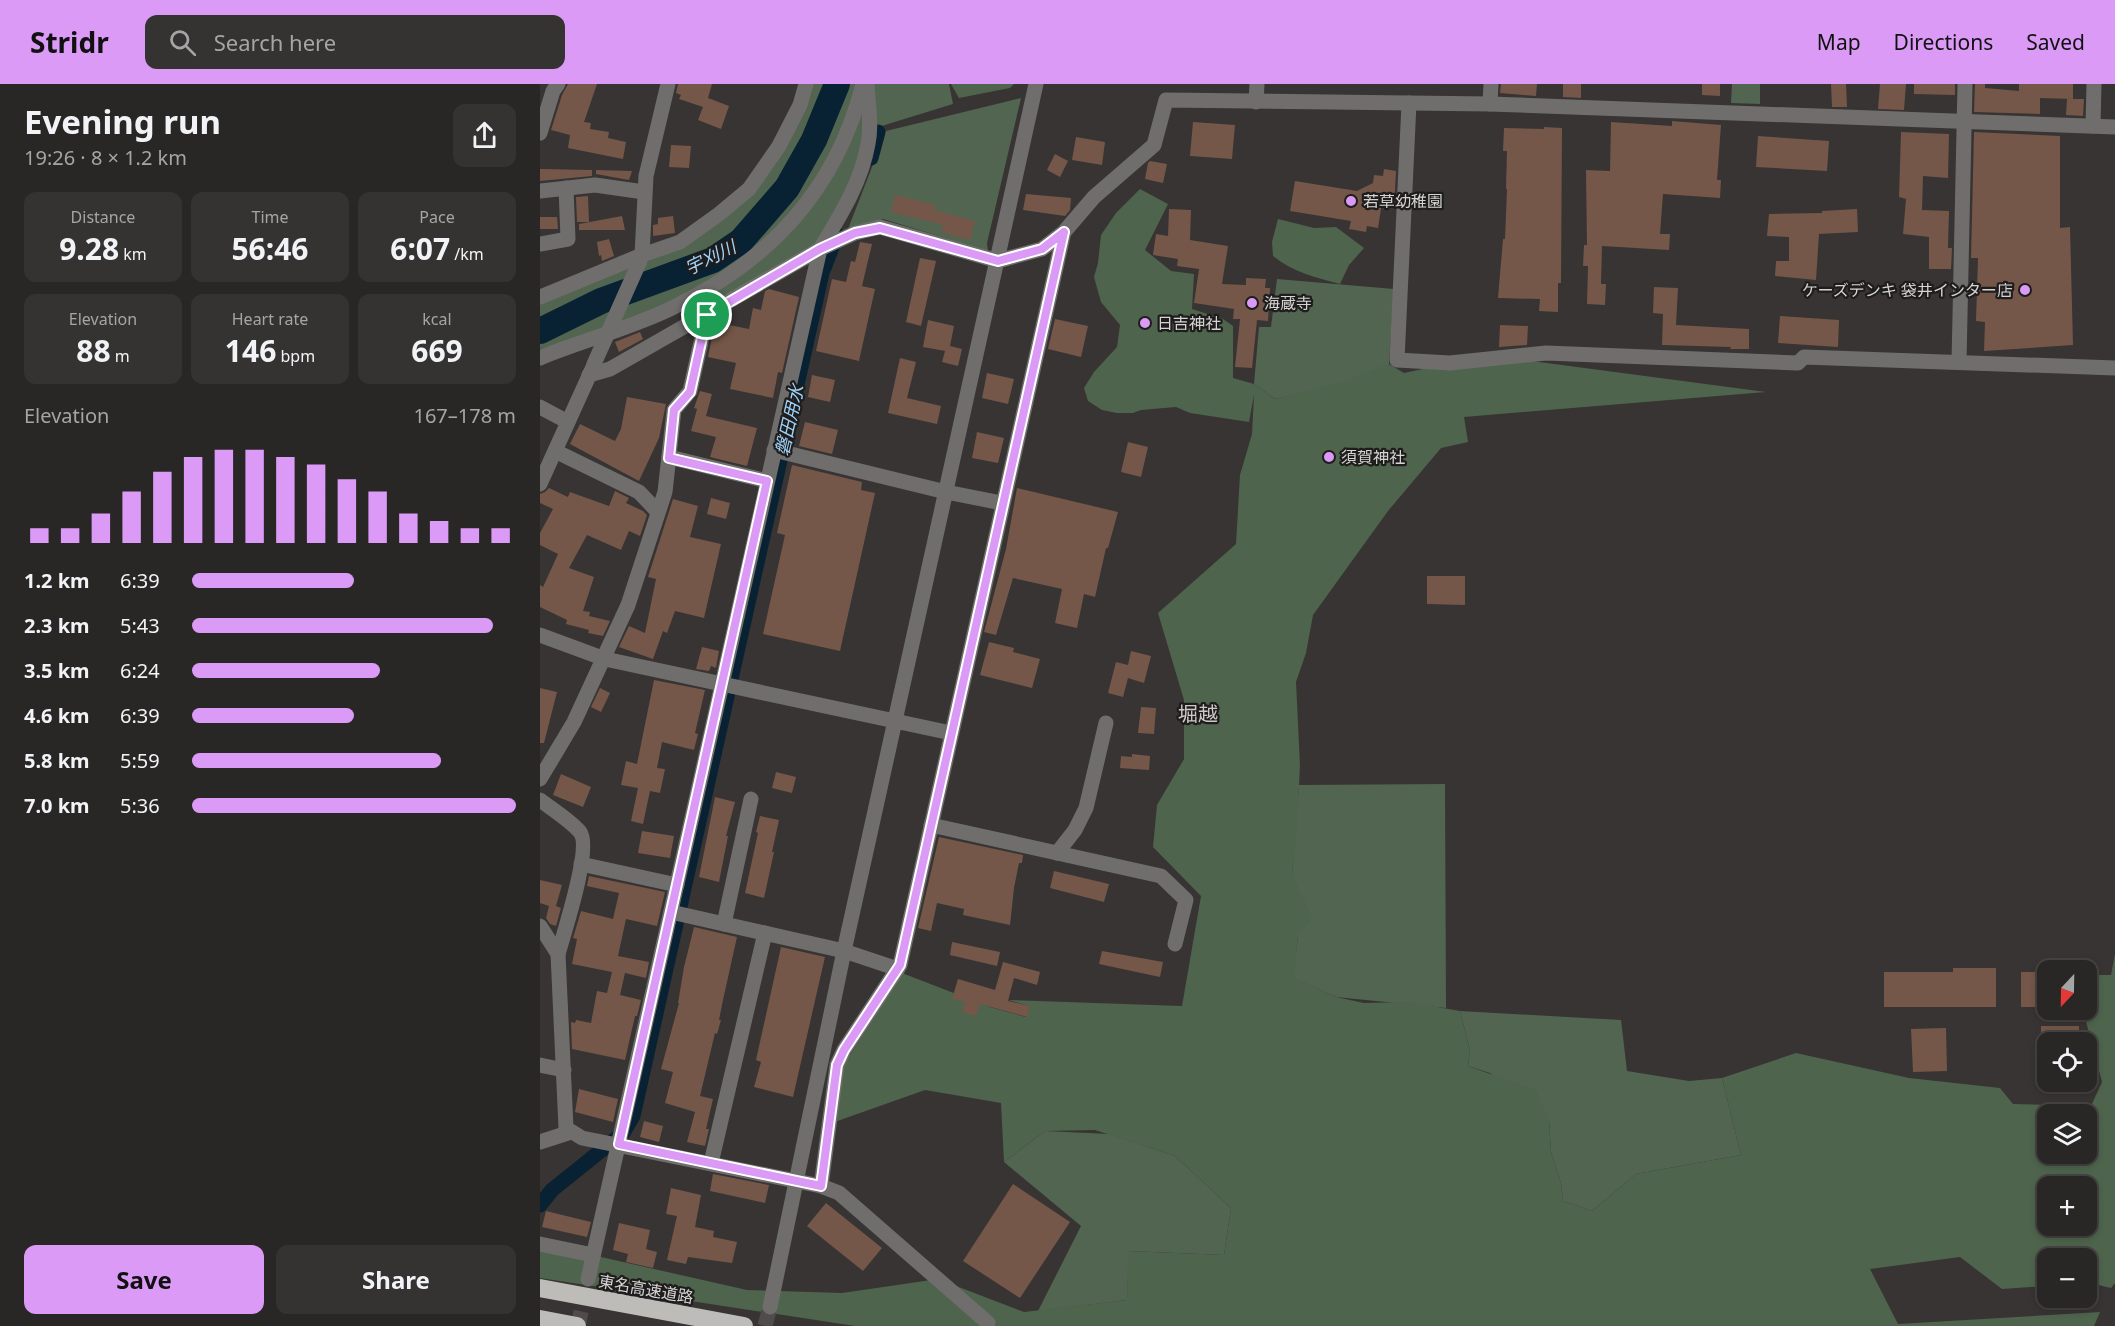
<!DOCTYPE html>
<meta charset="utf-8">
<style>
body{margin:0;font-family:"Noto Sans","Noto Sans JP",sans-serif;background:#353332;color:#f1f3f6;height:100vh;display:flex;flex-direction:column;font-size:22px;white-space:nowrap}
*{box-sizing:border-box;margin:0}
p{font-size:20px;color:#a5a5a7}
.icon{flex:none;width:33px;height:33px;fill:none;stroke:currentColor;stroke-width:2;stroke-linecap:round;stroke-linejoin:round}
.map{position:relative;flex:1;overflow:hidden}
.drawer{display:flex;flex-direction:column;background:#292726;width:540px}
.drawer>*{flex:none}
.needle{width:39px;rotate:202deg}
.fabs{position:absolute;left:1497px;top:876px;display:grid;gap:12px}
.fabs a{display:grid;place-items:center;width:60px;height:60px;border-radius:12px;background:#292726;box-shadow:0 3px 9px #0003,0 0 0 2px #454443;font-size:30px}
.pin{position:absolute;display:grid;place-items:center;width:51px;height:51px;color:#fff;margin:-26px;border:3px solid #fff;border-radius:50%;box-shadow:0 2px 6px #0007}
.round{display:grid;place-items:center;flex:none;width:63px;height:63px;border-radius:12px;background:#353332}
.overview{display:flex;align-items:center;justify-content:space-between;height:102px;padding:0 24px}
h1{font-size:33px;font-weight:700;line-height:45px}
.metrics{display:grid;grid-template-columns:repeat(3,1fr);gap:9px;height:102px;padding:6px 24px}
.metrics div{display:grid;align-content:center;border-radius:12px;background:#353332;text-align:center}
.metrics b{font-size:30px;font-weight:700}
.metrics small{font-size:16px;font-weight:400}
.metrics p{font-size:16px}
.chart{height:168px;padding:12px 24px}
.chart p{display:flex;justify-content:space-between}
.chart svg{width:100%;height:108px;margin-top:6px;stroke:#da9af6;stroke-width:6}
.primary-button{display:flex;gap:12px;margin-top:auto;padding:12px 24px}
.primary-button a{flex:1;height:69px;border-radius:12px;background:#da9af6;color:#111;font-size:24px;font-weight:700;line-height:69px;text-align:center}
.primary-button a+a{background:#353332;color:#f1f3f6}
ul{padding:0 24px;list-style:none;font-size:20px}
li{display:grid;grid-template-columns:96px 72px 1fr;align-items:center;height:45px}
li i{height:15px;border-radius:8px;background:#da9af6}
header{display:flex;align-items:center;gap:36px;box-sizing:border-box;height:84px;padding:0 30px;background:#da9af6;color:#111}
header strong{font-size:28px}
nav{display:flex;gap:33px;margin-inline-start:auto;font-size:21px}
.search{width:420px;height:54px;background:#353332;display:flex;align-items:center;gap:15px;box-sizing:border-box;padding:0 21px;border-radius:12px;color:#a5a5a7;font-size:22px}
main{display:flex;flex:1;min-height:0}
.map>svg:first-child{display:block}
</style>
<header>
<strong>Stridr</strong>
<div class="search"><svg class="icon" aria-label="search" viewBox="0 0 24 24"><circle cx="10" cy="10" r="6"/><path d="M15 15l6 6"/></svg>Search here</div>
<nav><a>Map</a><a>Directions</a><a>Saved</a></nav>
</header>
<main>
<section class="drawer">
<div class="overview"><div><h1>Evening run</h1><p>19:26 · 8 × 1.2 km</p></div><a class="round"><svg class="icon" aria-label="share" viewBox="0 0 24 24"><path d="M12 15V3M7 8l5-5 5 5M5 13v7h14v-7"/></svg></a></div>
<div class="metrics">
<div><p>Distance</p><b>9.28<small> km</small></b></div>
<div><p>Time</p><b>56:46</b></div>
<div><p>Pace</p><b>6:07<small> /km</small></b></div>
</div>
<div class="metrics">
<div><p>Elevation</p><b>88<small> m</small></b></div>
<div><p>Heart rate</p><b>146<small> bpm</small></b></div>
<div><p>kcal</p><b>669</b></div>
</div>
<div class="chart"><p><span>Elevation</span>167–178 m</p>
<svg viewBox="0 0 160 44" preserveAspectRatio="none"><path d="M5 44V38M15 44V38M25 44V32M35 44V23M45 44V15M55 44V9M65 44V6M75 44V6M85 44V9M95 44V12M105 44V18M115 44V23M125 44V32M135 44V35M145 44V38M155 44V38"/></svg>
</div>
<ul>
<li><b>1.2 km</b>6:39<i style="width:50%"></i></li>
<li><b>2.3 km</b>5:43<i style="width:93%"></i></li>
<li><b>3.5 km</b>6:24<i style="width:58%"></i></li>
<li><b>4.6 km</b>6:39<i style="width:50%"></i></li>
<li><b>5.8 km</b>5:59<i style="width:77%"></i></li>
<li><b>7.0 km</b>5:36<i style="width:100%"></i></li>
</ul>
<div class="primary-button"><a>Save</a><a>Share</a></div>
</section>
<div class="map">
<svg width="1575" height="1242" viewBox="0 0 1575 1242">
<rect width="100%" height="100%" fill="#373433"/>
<g fill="#526550">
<path d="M269,0h53l7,50 -19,62 -30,53 -113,59 2,-20 16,-10 -185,80v-61l140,-55 94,-83z"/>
<path d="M329,0h80l4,20 -78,24z"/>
<path d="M1192,0h28v20l-29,-1z"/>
<path d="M481,14l-34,145 1,8 -105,-32 -35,10 38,-98z"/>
<path d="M737,195l117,10 -5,75 -10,12 -104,23 -21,-15 5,-57h12z"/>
<path d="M905,700l1,224 -110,-11 -43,-19 5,-43 -6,-62 7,-88z"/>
<path d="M920,927l161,9 6,51 62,10 33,-3 19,77 -105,19 -44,37 -29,-10 -2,-18 -10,-31 -2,-31 -59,-48 -22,-7 2,-16z"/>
<path d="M505,1047l64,3 66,22 56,52 -7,47 -95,-4 -2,49 -89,11 43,-85 -77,-64z"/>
</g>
<g fill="#4e644c" fill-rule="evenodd">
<path d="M411,0h63l-4,4 -51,10z"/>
<path d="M600,105l28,15 -23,46 26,21 23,3 -2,35 31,10 10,7v52l21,6 21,15 57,-14 57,-21 15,9 46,-10 52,-6 264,35 -302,25 4,25 -27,6 -53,63 -75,104 -7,38 -10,29 4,83 -3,62 -5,46 20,45 -14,17 -4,43 42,19 28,6 45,-1 51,9 10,39 -2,16 68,24 13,31 2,31 10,31 2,18 29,10 44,-37 105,-19 -19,-77 74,-25 113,25 91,10 13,16 78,2 11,-24 -19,-72h3l1,-18 7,-17h17l4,-21v329l-4,5 -17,-4h-7l-1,-26h-38l-1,28 -45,3 -42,-32 -90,12 28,55 202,-12 -6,14h-1239l-315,-48v-32l30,4 177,40 95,3 96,-14 86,33 103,-12 1,-49 96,4 7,-47 -56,-52 -80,-26 -50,1 -41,31 -3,-59 -76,-13 -96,34 6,-45 67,-106 88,34 36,10 3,-11 -21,-6 174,6 19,-110 -48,-49 4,-42 27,-46v-59l-26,-87 78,-69 4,-69 12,-41 2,-39 -5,27 -59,-9 -14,-6 -35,3 -8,3h-16l-15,-3 -14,-9 -4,-13 10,-16 23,-25 3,-22 -19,-23 -7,-25 4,-14 3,-28 15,-22zM1508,1030h38v40h-38zM1508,1102h38v40h-38z"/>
<path d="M738,135l36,9 22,-1 28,21 -15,17 -9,19c-23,-6 -48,-12 -67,-28l-1,-14z"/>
</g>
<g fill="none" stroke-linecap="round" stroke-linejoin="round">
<g stroke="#092233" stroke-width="15">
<path d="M331,74l7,-26"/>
<path d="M0,1121l12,-15 71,-57 10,-17 189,-843 15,-38"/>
</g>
<path stroke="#092233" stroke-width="26" d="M0,247l61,-30 112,-41 28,-19 46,-53 27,-48 23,-56"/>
</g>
<g fill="#745749">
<path d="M28,0h29l-13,38 7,1 -1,6 19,3 -1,6 18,4 -3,17 -55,-11 2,-13 -19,-5 11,-35z"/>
<path d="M138,0h34l-4,14 21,8 -8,23 -23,-9 5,-13 -24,-8 2,-4 -5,-2z"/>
<path d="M961,0h36l-1,12 -36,-3z"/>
<path d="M1023,0h18v14l-18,-1z"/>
<path d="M1162,0h18v12l-18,-1z"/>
<path d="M1291,0h15l1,23h-15z"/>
<path d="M1340,0h26l-2,26 -26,-1z"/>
<path d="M1374,0h41v11l-41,-1z"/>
<path d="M1435,0h10v4l34,3v-7h54v15l-33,-1v16l-66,-2z"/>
<path d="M1527,15h17l-1,17 -17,-1z"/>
<path d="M1132,37l49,4 -4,55h4l-1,18 -57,-4 -3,40h10l-1,16 -67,-4 -1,38h5l-1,21 -18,-1 1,-38h-5l1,-21h3l-1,-75 24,1 1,-49 61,4z"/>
<path d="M653,38l42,3 -3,34 -42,-3z"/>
<path d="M1004,43l18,1 -1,155h-3v29l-19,-1 1,-12 -42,-1 5,-59h2l2,-50h-1l1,-38h-4l1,-23 40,1z"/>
<path d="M1361,48l48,2 -1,44 -25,-2 -1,34 27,1 -1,37h4l-1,21h-22v-32l-26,-3 3,-35 -7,-2z"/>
<path d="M1434,48l86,4v92l10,-1 3,118 -89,6 1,-29 -9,-1 2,-63h-7z"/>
<path d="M1218,52l71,5 -2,30 -71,-4z"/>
<path d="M536,53l29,5 -3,23 -30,-5z"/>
<path d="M131,61l20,1 -2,22 -20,-1z"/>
<path d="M515,70l13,7 -8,16 -13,-7z"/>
<path d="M610,77l17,3 -4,19 -18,-4 3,-16z"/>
<path d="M0,85l52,1v6l-52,5z"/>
<path d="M844,85l12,2 -1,20 -2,13 -11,-2 -4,26 -11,-2 -1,6 -17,-3 2,-8 -61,-10 5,-30 62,10 16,-8 1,-8 9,1z"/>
<path d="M56,86l36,1 -3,9 -33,-6z"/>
<path d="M486,110l45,4 -1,12 -5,6 -42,-6z"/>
<path d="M355,111l40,10 -1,5 41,11 -5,19 -29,-8 2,-7 -52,-13z"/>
<path d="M48,112l1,26h-12l-1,-25z"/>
<path d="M629,125l22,1 -1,30 38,6 -6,38 24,1v-7l20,1 -1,9h5l-2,33 -11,-1 -5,48 -17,-1 5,-48h-7l1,-10 -40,-6 5,-34 -22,-3 1,-7 -25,-4 3,-21 12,2z"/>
<path d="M1317,125l1,23 -39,2 -3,46 -41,-4 1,-15h13v-24l-22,-1 2,-22 53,-1v-2z"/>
<path d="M82,132l3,14h-46v-6z"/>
<path d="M133,132l2,17 -22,3v-11l5,-1v-6z"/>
<path d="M0,133h17l1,12h-18z"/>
<path d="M69,155l5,17 -12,5 -1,-6 -2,1 -2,-14z"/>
<path d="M320,158l12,2 -10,42 13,3 -16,72 -43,-10 16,-72 14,3 5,-21 4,1z"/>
<path d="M380,174l16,3 -15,65 -15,-4z"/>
<path d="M1114,203l24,1 -2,37 73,4v20h-19l1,-2 -69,-2 1,-31 -10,-1z"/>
<path d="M229,205l30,8 -17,76 -4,-1 -5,26 -43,-9 6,-26 -28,-6 7,-35 34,7 4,-21 8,2 4,-19z"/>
<path d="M1240,232l59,4 -1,27 -60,-4z"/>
<path d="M515,235l33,7 -7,31 -33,-8z"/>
<path d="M388,236l26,6 -4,20 12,3 -4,17 -16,-4 3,-11 -22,-4z"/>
<path d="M960,241l28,1 -1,19 -28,2z"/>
<path d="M100,248l3,7 -24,13 -4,-10z"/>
<path d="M360,274l16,4 -9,36 34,8 -4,18 -49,-11z"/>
<path d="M447,289l27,6 -6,25 -26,-6z"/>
<path d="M272,291l23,5 -5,22 -22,-5z"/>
<path d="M160,307l12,3 -6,22 51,12 -10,38 -37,-9 6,-20 -25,-6 6,-22 -3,-1z"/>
<path d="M87,313l39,7 -7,34 -20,43 -69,-37 10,-20 35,17 6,-12z"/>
<path d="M265,338l33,8 -6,24 -33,-8z"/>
<path d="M437,348l27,6 -6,25 -26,-5z"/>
<path d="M588,358l20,5 -7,30 -20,-5z"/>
<path d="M252,381l70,17 -1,8 14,3 -35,158 -77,-17 22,-99 -8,-2z"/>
<path d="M9,404l19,9 2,-5 39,14 6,-15 14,7 -3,5 17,8 4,4 -7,21 -11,-5 -8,19 -34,-15 -18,33 25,9 -11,34 7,1 -1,4 21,5 -7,15 -15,-3 1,-3 -23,-6 1,-4 -27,-13v-22l3,2 15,-33 -18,-9v-12l13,-24 -13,-6v-9l5,-2z"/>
<path d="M477,404l101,24 -10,36h-2l-11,49 -11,-3 -7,34 -22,-5 7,-34 -49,-11 -17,57 -12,-3 22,-83z"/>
<path d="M171,414l19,5 -4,16 -19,-5z"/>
<path d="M133,415l25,7 -8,31 31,7 -17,74 -29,-7 -8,22 -4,-2 -10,28 -34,-12 10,-21 16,7 11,-54 -8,-2z"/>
<path d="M887,492h38v29l-38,-1z"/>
<path d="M449,558l25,6 -1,4 27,7 -8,29 -52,-13z"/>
<path d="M162,563l17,4 -3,17 -5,-2 -2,5 -13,-2z"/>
<path d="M591,567l20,5 -7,27 -16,-5 -5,19 -15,-4 8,-31 12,3z"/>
<path d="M114,596l51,10 -10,43 3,1 -4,16 -32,-8 -5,26 8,1 -5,24 -10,-2 -7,33 -12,-3 7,-33 -17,-3 5,-24 11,3z"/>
<path d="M0,604l17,4 -13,51h-4z"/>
<path d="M60,604l10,5 -9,19 -10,-5z"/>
<path d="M601,623l15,1 -2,26 -16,-1z"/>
<path d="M592,670l18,2 -1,14 -29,-2 1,-12 11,1z"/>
<path d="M236,688l20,5 -4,16 -20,-5z"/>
<path d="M21,690l30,13 -8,20 -30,-12z"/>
<path d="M175,713l20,5 -9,34h2l-9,46 -20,-5z"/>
<path d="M220,732l19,4 -7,32h2l-10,46 -19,-5 13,-60 -2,-1z"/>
<path d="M102,747l32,5 -4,22 -32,-5z"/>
<path d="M399,753l84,18 -1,8h-3l-5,25 -4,37 -47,-10 1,-6 -27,-6 -6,28 -13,-3z"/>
<path d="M514,787l55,13 -5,18 -54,-14z"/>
<path d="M49,792l76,16 -8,34 -31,-7 -8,37 31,6 -3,16 -21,-5 -5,22 21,5 -4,16h-2l-10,44 -53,-11 -1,-27 4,1 1,-3 15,3 6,-32 10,2 5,-21 -40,-8 5,-25 -4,-1 8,-27 32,8 6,-26 -32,-7z"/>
<path d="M0,796l22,5 -6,21 5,2 -5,18 -6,-2 -4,-6 3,-12 -9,-3z"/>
<path d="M154,843l43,10 -14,63 -4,20h2l-4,14 -2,-1 -15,63 13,3 -7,30h3l-4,17 -18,-4 8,-30 -30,-9 8,-31 -12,-3 18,-66h-1l6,-36z"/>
<path d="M412,858l48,10 -3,14 -47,-11z"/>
<path d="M241,863l44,10 -32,140 -39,-10 7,-25 -5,-2z"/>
<path d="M562,867l61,11 -3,15 -61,-13z"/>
<path d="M463,878l37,10 -3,13 -23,-7 -6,23 22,5 -3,11 -47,-13 -4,12 -14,-4 3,-10 -13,-3 6,-20 37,11z"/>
<path d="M1413,884h43v39h-112v-35h69z"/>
<rect x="1481" y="888" width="27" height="35"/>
<rect x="1501" y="942" width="38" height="16"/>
<path d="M1406,944l1,43 -34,1 -2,-43z"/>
<path d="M39,1005l39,10 -5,23 -38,-10z"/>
<path d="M104,1037l19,5 -4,16 -19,-5z"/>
<path d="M173,1090l56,11 -4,18 -55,-12z"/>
<path d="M473,1100l57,38 -50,76 -57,-37z"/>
<path d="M131,1104l30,7 -6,32 19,4 -1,6 24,5 -5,21 -44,-6 -2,7 -19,-4 10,-44 -11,-2z"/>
<path d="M286,1119l56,45 -19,23 -56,-45z"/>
<path d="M6,1127l45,11 -4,15 -45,-10z"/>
<path d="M79,1139l31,7 -4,19 11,3 -4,16 -27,-6 2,-8 -15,-4z"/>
</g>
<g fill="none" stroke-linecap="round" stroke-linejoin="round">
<g stroke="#4f4c4b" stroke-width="15" stroke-dasharray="15 8" stroke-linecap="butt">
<path d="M38,1242l9,-41"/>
<path d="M225,1242l5,-19"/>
</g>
<g stroke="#6f6e6d" stroke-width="15">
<path d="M716,18l1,-18"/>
<path d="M869,19l-12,257 53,3 96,-10 252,10 6,-6 311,11"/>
<path d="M950,20l1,-20"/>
<path d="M1553,42l1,-42"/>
<path d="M0,49l13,-42 5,-7"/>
<path d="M0,107l55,-6 49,7"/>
<path d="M0,160l28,-5 -2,-51"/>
<path d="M99,179l3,-8 4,-79 22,-92"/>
<path d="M0,213l102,-42 38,-13 39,-28 30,-25 30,-43 21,-41 6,-21"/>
<path d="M0,274c43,-18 89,-29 132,-50 97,-47 164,-117 191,-224"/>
<path d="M1419,278l6,-278"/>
<path d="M49,291l21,-6 210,-120 35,-16 25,-6 118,34 44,-12 22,-17 30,-35 60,-52 12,-45 324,4 625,23"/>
<path d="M0,323l28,15"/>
<path d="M234,366l172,42 56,11"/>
<path d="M15,367l84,41 19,20"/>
<path d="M129,373l98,24"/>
<path d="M0,400l53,-117"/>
<path d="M0,551l65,24 346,74"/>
<path d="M0,695l34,-57 54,-117 37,-113 9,-82 16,-19 17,-76 2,-27"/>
<path d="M0,716c12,9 31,21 40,32 12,15 -16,101 -22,122"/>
<path d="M391,741l230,51 25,24 -11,44"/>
<path d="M517,769l18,-23 11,-22 20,-85"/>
<path d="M41,780l96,21"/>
<path d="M131,828l173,39 54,18"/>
<path d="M184,840l27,-125"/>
<path d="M0,842l18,28 8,174 16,10 239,48 18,7 149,130"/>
<path d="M0,981l24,5"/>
<path d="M0,1058l31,-10"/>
<path d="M171,1079l54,-230"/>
<path d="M281,1102l16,-121 7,-15 56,-85 164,-733"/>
<path d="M0,1160l53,11"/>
<path d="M48,1195l232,-1030c20,-33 41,-66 48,-105 4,-19 0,-40 -1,-60"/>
<path d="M230,1223l74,-356 192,-867"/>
</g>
<g stroke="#bebcb9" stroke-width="18">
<path d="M0,1204l204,38"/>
<path d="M0,1235l37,7"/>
</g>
<path stroke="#6f6e6d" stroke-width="15" d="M54,280l45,-101"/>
</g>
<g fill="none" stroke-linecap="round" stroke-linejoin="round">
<defs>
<path id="route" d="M340,144l118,33 44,-12 22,-17 -164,733 -56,85 -7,15 -16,121 -202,-42 148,-663 -98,-23 5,-48 16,-18 17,-77 113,-66 35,-16z"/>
</defs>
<use href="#route" stroke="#fff" stroke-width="12"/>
<use href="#route" stroke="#da9af6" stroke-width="8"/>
</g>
<g fill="#da9af6" stroke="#1e1c1c" stroke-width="2">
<circle cx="811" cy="117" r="6"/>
<circle cx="1485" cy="206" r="6"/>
<circle cx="712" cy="219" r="6"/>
<circle cx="605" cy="239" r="6"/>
<circle cx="789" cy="373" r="6"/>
</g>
<g text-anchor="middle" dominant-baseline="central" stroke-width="4.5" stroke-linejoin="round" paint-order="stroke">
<g font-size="16" fill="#d6d4d3" stroke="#1e1c1c" text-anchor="start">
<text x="823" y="117">若草幼稚園</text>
<text x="1473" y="206" text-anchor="end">ケーズデンキ 袋井インター店</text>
<text x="724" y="219">海蔵寺</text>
<text x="617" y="239">日吉神社</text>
<text x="801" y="373">須賀神社</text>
</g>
<g font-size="16" fill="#d6d4d3" stroke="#1e1c1c">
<text transform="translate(106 1205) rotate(10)">東名高速道路</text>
</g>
<g font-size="18" font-style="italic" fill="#a0d2f8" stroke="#1e1c1c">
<text transform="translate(170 173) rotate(-26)">宇刈川</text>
<text transform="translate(249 336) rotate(-77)">磐田用水</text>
</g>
<g font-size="20" fill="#cecac9" stroke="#1e1c1c">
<text x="658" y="629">堀越</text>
</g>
</g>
</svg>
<div class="fabs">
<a><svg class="needle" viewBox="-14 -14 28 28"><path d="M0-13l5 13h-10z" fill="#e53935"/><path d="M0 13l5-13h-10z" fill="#a5a5a7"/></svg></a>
<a><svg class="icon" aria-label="locate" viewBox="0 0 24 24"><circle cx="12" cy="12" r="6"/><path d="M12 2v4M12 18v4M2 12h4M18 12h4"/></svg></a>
<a><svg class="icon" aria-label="layers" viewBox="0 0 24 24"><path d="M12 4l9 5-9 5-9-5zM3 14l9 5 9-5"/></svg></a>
<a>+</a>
<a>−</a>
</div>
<div class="pin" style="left:167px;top:231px;background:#1e9e55"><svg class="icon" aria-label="arrive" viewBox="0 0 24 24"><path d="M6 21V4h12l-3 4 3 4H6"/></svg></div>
</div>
</main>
